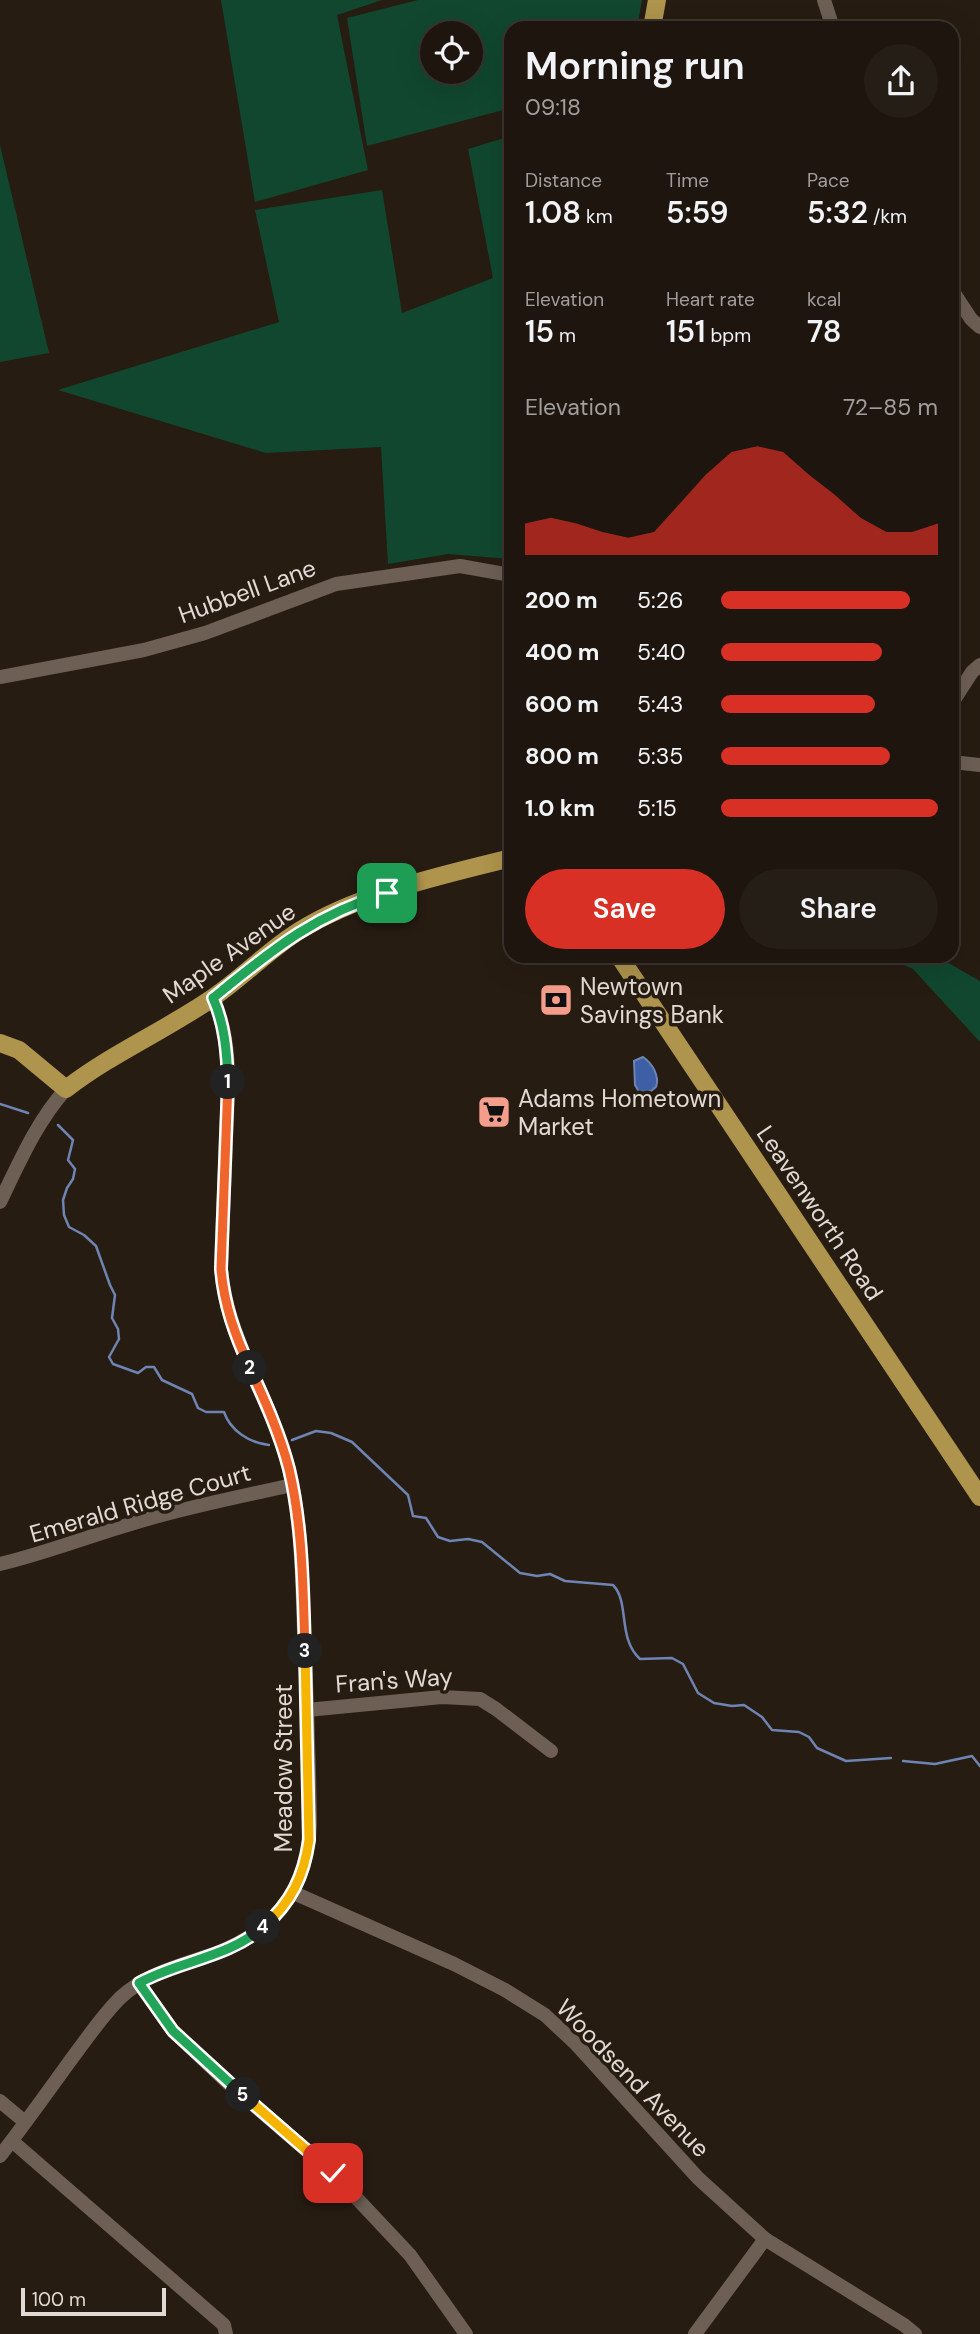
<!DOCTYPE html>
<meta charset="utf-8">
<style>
body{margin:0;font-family:"DM Sans",sans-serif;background:#251e17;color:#f1f3f6;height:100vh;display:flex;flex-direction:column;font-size:26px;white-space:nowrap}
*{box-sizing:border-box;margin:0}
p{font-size:23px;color:#a09f9e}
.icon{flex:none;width:38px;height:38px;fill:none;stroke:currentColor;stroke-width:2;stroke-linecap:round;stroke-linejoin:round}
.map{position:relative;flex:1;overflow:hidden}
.side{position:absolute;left:504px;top:21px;width:455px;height:942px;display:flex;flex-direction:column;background:#1d150e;border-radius:21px;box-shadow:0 7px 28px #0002,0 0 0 2px #3b342e}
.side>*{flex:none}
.controls{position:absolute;left:420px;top:21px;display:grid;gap:14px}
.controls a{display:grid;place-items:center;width:63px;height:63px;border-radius:50%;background:#1d150e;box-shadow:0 7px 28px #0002,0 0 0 2px #3b342e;font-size:35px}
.scale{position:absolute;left:21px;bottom:18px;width:145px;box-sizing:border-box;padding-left:7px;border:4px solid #e2dad4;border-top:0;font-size:19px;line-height:24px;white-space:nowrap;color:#e2dad4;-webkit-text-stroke:5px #271c12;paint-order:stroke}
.pin{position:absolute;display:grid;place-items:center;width:60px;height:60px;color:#fff;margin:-30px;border-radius:14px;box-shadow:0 4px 10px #0006}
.km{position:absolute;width:35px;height:35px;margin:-18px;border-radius:50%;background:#222;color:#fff;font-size:19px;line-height:35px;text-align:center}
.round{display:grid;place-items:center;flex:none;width:74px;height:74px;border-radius:37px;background:#251e17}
.headline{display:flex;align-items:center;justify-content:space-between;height:119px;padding:0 21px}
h1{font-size:38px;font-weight:600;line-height:52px}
.metrics{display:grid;grid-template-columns:repeat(3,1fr);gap:10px;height:119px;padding:7px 21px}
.metrics div{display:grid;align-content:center}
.metrics b{font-size:30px;font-weight:600}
.metrics small{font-size:19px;font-weight:400}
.metrics p{font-size:19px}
.chart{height:196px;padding:14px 21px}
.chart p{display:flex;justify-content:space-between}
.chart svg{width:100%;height:126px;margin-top:7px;fill:#d93025;opacity:.7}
.cta{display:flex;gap:14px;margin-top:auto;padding:14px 21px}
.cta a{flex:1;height:80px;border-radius:42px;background:#d93025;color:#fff;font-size:28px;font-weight:600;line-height:80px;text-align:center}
.cta a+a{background:#251e17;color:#f1f3f6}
ul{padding:0 21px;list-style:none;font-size:23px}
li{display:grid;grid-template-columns:112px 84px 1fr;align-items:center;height:52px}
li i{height:18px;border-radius:9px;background:#d93025}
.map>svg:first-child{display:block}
</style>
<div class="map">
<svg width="980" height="2334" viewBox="0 0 980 2334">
<rect width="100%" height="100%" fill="#271c12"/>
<g fill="#11472f" fill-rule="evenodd">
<path d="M221,0h161l-45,15 31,155 -113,32z"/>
<path d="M418,0h224l-5,28h-126v80l-144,38 -20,-128zM471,33v39h-39v-39z"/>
<path d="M511,136v423l-63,-5 -60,10 -7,-117 -115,6 -208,-63 221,-68 -24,-112 127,-20 20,123 91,-35 -25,-129z"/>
<path d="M0,145l49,208 -49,9z"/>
<path d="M884,956h52l44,25v61l-67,-73z"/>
</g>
<path fill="#3c5fa5" stroke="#6e84b3" stroke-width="2" d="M643,1057c9,6 17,19 13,30l-5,4 -12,1 -4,-7 -1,-24z"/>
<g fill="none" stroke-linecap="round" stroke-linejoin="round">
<g stroke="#6e84b3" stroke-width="2.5">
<path d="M0,1104l28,9"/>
<path d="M58,1125l15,15 -5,20 7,9 -2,10 -6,9 -4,12 1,15 5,12 15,8 12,11 14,39 5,10 -3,23 6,11 1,10 -10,18 4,7 25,9 8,-6h8l8,13 30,14 6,14 8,4h18c6,18 25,31 45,33"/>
<path d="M292,1440l24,-9 15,2 21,9 56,53 5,21 13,2 12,19 12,4 18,-2 14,3 38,31 17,3 13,-2 15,7 48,4c17,17 4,53 27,74l32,-1 11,6 15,29 16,10 18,3 12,-1 18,12 10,13 27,2 10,5 8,11 29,13 45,-3"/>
<path d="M903,1761l32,3 37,-8 8,10"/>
</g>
<g stroke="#6d5f54" stroke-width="14">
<path d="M824,0l9,28"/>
<path d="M952,290l19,29 9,8"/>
<path d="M0,677l144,-27 61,-17 131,-49 124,-18 51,9"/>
<path d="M952,703l20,-31 8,-7"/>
<path d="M952,762l28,3"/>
<path d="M0,1202c19,-39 37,-81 66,-113"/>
<path d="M0,1564c46,-11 89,-28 134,-41 52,-16 105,-26 158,-38"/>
<path d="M307,1710l135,-13 38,2 16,10 55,42"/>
<path d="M294,1893l160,71 51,26 40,25 31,29 122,134 67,61 139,86 11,9"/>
<path d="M139,1983l34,48 56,53 104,89 77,82 56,79"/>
<path d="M0,2101l25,21"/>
<path d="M12,2141l212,184 2,9"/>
<path d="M0,2156c24,-31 47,-63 70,-95 16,-21 31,-44 50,-63 26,-24 58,-32 91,-43 64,-23 96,-64 99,-131 -1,-64 -3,-128 -6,-191 -2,-55 -2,-110 -15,-164 -17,-69 -62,-128 -68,-200 1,-44 4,-88 5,-131 2,-47 7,-96 -13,-140"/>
<path d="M695,2334l70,-95"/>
</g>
<g stroke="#ae944c" stroke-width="18">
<path d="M652,28l5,-28"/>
<path d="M619,956l361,541"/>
<path d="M0,1043l19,7 47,39c45,-35 98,-58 145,-90 34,-23 62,-54 98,-74 58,-33 137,-51 202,-67"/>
</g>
</g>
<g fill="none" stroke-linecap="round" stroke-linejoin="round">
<defs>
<path id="split-1" d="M228,1082c-1,-29 -3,-57 -15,-84 58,-47 100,-83 174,-105"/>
<path id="split-2" d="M228,1082l-7,187c3,36 14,66 29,99"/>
<path id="split-3" d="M250,1368c15,33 30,66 39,101 14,59 14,121 16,182"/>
<path id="split-4" d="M263,1927c28,-24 41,-51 46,-87l-4,-189"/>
<path id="split-5" d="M243,2095l-70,-64 -34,-48c39,-22 89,-25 124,-56"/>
<path id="split-6" d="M243,2095l90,78"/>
</defs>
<use href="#split-1" stroke="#fff" stroke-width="14"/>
<use href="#split-2" stroke="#fff" stroke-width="14"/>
<use href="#split-3" stroke="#fff" stroke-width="14"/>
<use href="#split-4" stroke="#fff" stroke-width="14"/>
<use href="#split-5" stroke="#fff" stroke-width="14"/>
<use href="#split-6" stroke="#fff" stroke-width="14"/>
<use href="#split-1" stroke="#22a559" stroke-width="9"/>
<use href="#split-2" stroke="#f0652b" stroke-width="9"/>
<use href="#split-3" stroke="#f0652b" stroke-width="9"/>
<use href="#split-4" stroke="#f5b400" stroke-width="9"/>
<use href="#split-5" stroke="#22a559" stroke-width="9"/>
<use href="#split-6" stroke="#f5b400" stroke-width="9"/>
</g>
<defs>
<symbol id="bank-square" viewBox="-11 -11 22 22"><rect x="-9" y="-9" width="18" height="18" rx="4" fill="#f49d8b" stroke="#271c12"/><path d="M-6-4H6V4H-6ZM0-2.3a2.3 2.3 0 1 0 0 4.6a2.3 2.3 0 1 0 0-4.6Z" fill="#111"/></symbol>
<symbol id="supermarket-square" viewBox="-11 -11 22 22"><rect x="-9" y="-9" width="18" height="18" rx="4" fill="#f49d8b" stroke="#271c12"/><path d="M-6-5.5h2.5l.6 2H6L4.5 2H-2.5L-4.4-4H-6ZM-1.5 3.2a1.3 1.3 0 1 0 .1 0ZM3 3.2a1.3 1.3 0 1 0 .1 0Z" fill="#111"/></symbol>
</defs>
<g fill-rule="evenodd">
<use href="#bank-square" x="537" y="981" width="38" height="38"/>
<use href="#supermarket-square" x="475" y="1093" width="38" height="38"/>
</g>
<g text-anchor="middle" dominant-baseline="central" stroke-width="7" stroke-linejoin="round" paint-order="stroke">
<g font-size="24" fill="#e2dad4" stroke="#271c12">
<text transform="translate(247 591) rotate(-20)">Hubbell Lane</text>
<text transform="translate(229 953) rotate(-35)">Maple Avenue</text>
<text transform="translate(820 1213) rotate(56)">Leavenworth Road</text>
<text transform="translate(140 1503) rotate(-16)">Emerald Ridge Court</text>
<text transform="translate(394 1680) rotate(-4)">Fran's Way</text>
<text transform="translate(283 1768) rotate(-90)">Meadow Street</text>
<text transform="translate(633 2078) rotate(46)">Woodsend Avenue</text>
</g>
<g font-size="24" fill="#e2dad4" stroke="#271c12" text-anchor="start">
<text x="580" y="986">Newtown<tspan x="580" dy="28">Savings Bank</tspan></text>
<text x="518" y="1098">Adams Hometown<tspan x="518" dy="28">Market</tspan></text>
</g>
</g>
</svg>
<div class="controls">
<a><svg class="icon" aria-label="locate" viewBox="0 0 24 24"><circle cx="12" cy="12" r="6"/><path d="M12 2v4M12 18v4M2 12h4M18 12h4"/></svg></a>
</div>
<div class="scale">100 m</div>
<div class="pin" style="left:387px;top:893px;background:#1e9e55"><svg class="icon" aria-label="arrive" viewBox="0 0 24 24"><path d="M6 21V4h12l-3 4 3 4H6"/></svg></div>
<div class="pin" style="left:333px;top:2173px;background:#d93025"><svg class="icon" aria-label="check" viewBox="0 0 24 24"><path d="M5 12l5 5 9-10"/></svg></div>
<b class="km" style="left:228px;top:1082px">1</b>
<b class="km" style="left:250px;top:1368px">2</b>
<b class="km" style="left:305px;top:1651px">3</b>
<b class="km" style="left:263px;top:1927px">4</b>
<b class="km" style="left:243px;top:2095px">5</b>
<section class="side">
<div class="headline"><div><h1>Morning run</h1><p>09:18</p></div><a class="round"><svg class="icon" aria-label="share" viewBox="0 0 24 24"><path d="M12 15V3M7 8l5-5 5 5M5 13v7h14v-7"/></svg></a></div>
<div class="metrics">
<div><p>Distance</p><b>1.08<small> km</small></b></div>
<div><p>Time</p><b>5:59</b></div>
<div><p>Pace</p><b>5:32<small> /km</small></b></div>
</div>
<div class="metrics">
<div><p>Elevation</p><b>15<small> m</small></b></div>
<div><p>Heart rate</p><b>151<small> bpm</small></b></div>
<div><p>kcal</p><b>78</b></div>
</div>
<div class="chart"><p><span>Elevation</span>72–85 m</p>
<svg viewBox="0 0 160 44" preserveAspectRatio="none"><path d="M0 44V33L10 31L20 33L30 36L40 38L50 36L60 26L70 16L80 8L90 6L100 8L110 16L120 23L130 31L140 36L150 36L160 33V44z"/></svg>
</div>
<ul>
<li><b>200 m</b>5:26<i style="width:87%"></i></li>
<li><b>400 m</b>5:40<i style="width:74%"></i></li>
<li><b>600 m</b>5:43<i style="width:71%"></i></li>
<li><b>800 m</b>5:35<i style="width:78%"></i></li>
<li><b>1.0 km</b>5:15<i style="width:100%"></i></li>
</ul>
<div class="cta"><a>Save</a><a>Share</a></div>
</section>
</div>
